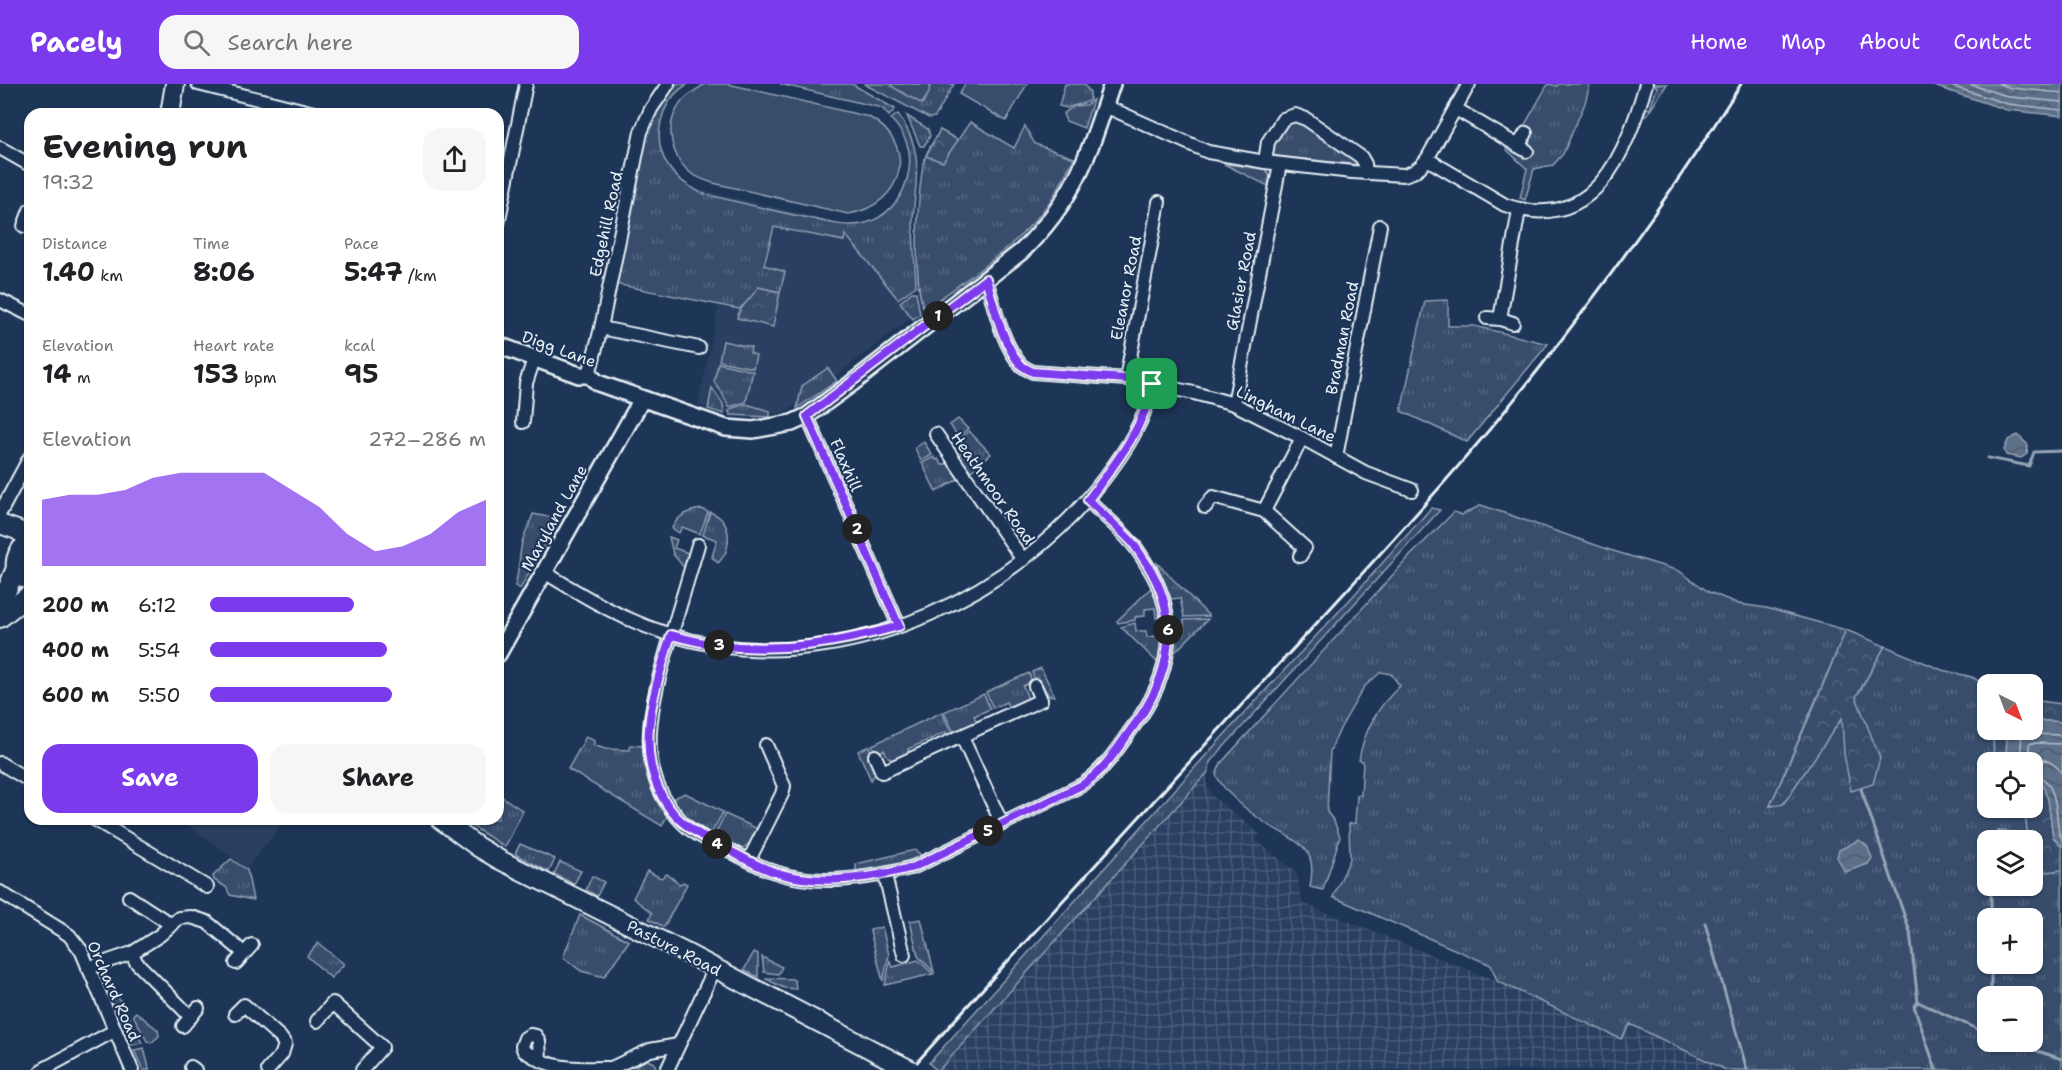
<!DOCTYPE html>
<meta charset="utf-8">
<style>
body{margin:0;font-family:"Shantell Sans",sans-serif;background:#f6f6f6;color:#202124;height:100vh;display:flex;flex-direction:column;font-size:22px;white-space:nowrap}
*{box-sizing:border-box;margin:0}
p{font-size:20px;color:#757577}
.icon{flex:none;width:33px;height:33px;fill:none;stroke:currentColor;stroke-width:2;stroke-linecap:round;stroke-linejoin:round}
.map{position:relative;flex:1;overflow:hidden}
.sheet{position:absolute;left:24px;top:24px;width:480px;height:717px;display:flex;flex-direction:column;background:#fff;border-radius:18px;box-shadow:0 2px 4px #0004}
.sheet>*{flex:none}
.needle{width:39px;rotate:138deg}
.fabs{position:absolute;left:1977px;top:590px;display:grid;gap:12px}
.fabs a{display:grid;place-items:center;width:66px;height:66px;border-radius:12px;background:#fff;box-shadow:0 2px 4px #0004;font-size:30px}
.pin{position:absolute;display:grid;place-items:center;width:51px;height:51px;color:#fff;margin:-26px;border-radius:12px;box-shadow:0 3px 9px #0006}
.km{position:absolute;width:30px;height:30px;margin:-15px;border-radius:50%;background:#222;color:#fff;font-size:16px;line-height:30px;text-align:center}
.round{display:grid;place-items:center;flex:none;width:63px;height:63px;border-radius:18px;background:#f6f6f6}
.head{display:flex;align-items:center;justify-content:space-between;height:102px;padding:0 18px}
h1{font-size:33px;font-weight:700;line-height:45px}
.metrics{display:grid;grid-template-columns:repeat(3,1fr);gap:9px;height:102px;padding:6px 18px}
.metrics div{display:grid;align-content:center}
.metrics b{font-size:26px;font-weight:700}
.metrics small{font-size:16px;font-weight:400}
.metrics p{font-size:16px}
.chart{height:168px;padding:12px 18px}
.chart p{display:flex;justify-content:space-between}
.chart svg{width:100%;height:108px;margin-top:6px;fill:#7c3aed;opacity:.7}
.button{display:flex;gap:12px;margin-top:auto;padding:12px 18px}
.button a{flex:1;height:69px;border-radius:18px;background:#7c3aed;color:#fff;font-size:24px;font-weight:700;line-height:69px;text-align:center}
.button a+a{background:#f6f6f6;color:#202124}
ul{padding:0 18px;list-style:none;font-size:20px}
li{display:grid;grid-template-columns:96px 72px 1fr;align-items:center;height:45px}
li i{height:15px;border-radius:8px;background:#7c3aed}
header{display:flex;align-items:center;gap:36px;box-sizing:border-box;height:84px;padding:0 30px;background:#7c3aed;color:#fff}
header strong{font-size:28px}
nav{display:flex;gap:33px;margin-inline-start:auto;font-size:21px}
.search{width:420px;height:54px;background:#f6f6f6;display:flex;align-items:center;gap:15px;box-sizing:border-box;padding:0 21px;border-radius:18px;color:#757577;font-size:22px}
.map>svg:first-child{display:block}
</style>
<header>
<strong>Pacely</strong>
<div class="search"><svg class="icon" aria-label="search" viewBox="0 0 24 24"><circle cx="10" cy="10" r="6"/><path d="M15 15l6 6"/></svg>Search here</div>
<nav><a>Home</a><a>Map</a><a>About</a><a>Contact</a></nav>
</header>
<div class="map">
<svg width="2062" height="986" viewBox="0 0 2062 986">
<defs>
<pattern id="industrial-grid" width="8" height="8" patternUnits="userSpaceOnUse" patternTransform="scale(1.5)"><rect width="8" height="8" fill="#2a4162"/><path d="M0 4h8M4 0v8" fill="none" stroke="#495d79"/></pattern>
<pattern id="grass-tufts" width="24" height="20" patternUnits="userSpaceOnUse" patternTransform="scale(1.5)"><rect width="24" height="20" fill="#374d6c"/><path d="M3 7l-1-3M5 7V3M7 7l1-3M15 17l-1-3M17 17v-4M19 17l1-3" fill="none" stroke="#546782"/></pattern>
<pattern id="forest-crowns" width="20" height="18" patternUnits="userSpaceOnUse" patternTransform="scale(1.5)"><rect width="20" height="18" fill="#374d6c"/><path d="M2 6a3 3 0 1 1 6 0M12 15a3 3 0 1 1 6 0" fill="none" stroke="#546782"/></pattern>
<pattern id="water-waves" width="16" height="10" patternUnits="userSpaceOnUse" patternTransform="scale(1.5)"><rect width="16" height="10" fill="#5d7089"/><path d="M0 5q4-4 8 0t8 0" fill="none" stroke="#505a66"/></pattern>
</defs>
<rect width="100%" height="100%" fill="#1d3557"/>
<filter id="ink" filterUnits="userSpaceOnUse"><feTurbulence type="fractalNoise" baseFrequency=".0167" numOctaves="2"/><feDisplacementMap in="SourceGraphic" scale="12" xChannelSelector="R" yChannelSelector="G"/><feConvolveMatrix kernelMatrix="1 2 1 2 8 2 1 2 1" color-interpolation-filters="sRGB"/></filter>
<g filter="url(#ink)">
<g fill="#2a4162">
<path d="M637,91l200,47 75,95 -93,72 -36,24 -43,3 -42,-11 21,-100 -104,-21z"/>
<path d="M180,735h106l-39,49z"/>
</g>
<path fill="url(#industrial-grid)" d="M1208,688l-1,14 8,12 45,36 -4,6 41,33 5,30 195,78 124,58 9,-15 96,46h-787z"/>
<g fill="url(#grass-tufts)" stroke="#909fb2" stroke-width="1.5" fill-rule="evenodd">
<path d="M676,0h12c-28,16 -37,55 -20,82 7,12 21,20 33,27 32,8 65,16 98,23 21,4 46,13 67,7 19,-5 35,-23 40,-41 8,-25 3,-44 -15,-63l7,-5c28,40 17,62 15,107 0,21 2,43 3,65l-18,13 -53,-65 -1,7 -70,-14 -10,38 21,7 -5,20 -22,-5 -4,9 -15,13 -124,-25 33,-154c7,-17 15,-33 28,-46z"/>
<path d="M780,0h72l43,25 -6,7 -7,-8z"/>
<path d="M864,0h90l-19,33 -6,1z"/>
<path d="M1065,0h19l6,8v8c-6,5 -16,4 -23,8l-8,-2z"/>
<path d="M1548,0l9,2 1,-2h32l-5,19 -22,51 -10,11 -19,4 -9,31 -5,-2 7,-29 -21,-20 3,-4 17,-1 -3,-16z"/>
<path d="M1653,0h14l-21,33 -4,-4 2,-6 6,2 7,-22z"/>
<path d="M1093,16l-9,28 -18,-7 -3,-7 11,-8 12,-1z"/>
<path d="M907,32l21,13 2,7 -6,10h-4z"/>
<path d="M1294,35l65,41 1,5 -85,-9 -4,-3c0,-14 10,-30 23,-34z"/>
<path d="M970,38l44,26 11,-22 10,18 39,14c-8,15 -15,31 -25,45 -31,44 -82,75 -124,107 -13,-19 -8,-133 1,-155 4,-9 10,-17 14,-25l18,10z"/>
<path d="M1224,80l41,4 5,9 -2,9z"/>
<path d="M912,208h4l4,22 -7,5 -13,-17z"/>
<path d="M1448,216v26h26l74,18 -81,98 -66,-31 24,-110z"/>
<path d="M723,257l28,6 -1,6 6,2 -3,13 -34,-7z"/>
<path d="M718,279l35,8 -7,31 -17,5 -8,-16 -7,-9z"/>
<path d="M828,284l9,13 -40,27 5,-22z"/>
<path d="M712,304l11,16 1,10 -16,-5z"/>
<path d="M746,320l24,7v6l-40,-2 -1,-4 4,-3z"/>
<path d="M958,335l10,10 -10,8 -8,-12z"/>
<path d="M969,347l22,23 -21,18 -11,-16 6,-8 -6,-9z"/>
<path d="M924,358l8,13 -11,6 -6,-13z"/>
<path d="M934,373l2,3 2,-1 4,6 7,-2 11,15 -24,14 -14,-29z"/>
<path d="M1481,421l129,45 69,21 30,21 30,12 27,4 80,22 -76,176 13,-2 78,-115 24,-43 57,24 30,7 15,9 1,43h5l1,33h-6v45h31l6,4 3,29h-40v45h44l1,-27 14,14 15,-2v200h-336l-96,-46 -9,15 -124,-58 -6,-16 -158,-68 17,-38 -1,-35 6,-1 2,-28h4l2,-34 -4,-1c5,-30 19,-54 41,-74l-9,-12 -10,-2 -17,15 -23,40 -11,24 -3,61 7,9 6,16 -17,53 -13,-3c2,-12 4,-26 -4,-37 -9,-11 -27,-18 -39,-26 -18,-12 -41,-29 -51,-49l5,-12 189,-207 44,-44 8,3zM1988,834h44v45h-44zM1988,912h44v45h-44z"/>
<path d="M1431,424l9,2 -230,252 -2,10 -269,298h-3l-7,-7 297,-330 128,-138z"/>
<path d="M702,425l6,3 -8,22 -18,-7 -3,6 -7,-5c6,-12 16,-18 30,-19z"/>
<path d="M710,428c22,8 24,36 8,51l-6,-6 5,-17 -14,-5z"/>
<path d="M533,430l26,5 -39,70 -5,-3c4,-14 4,-29 7,-44 3,-10 8,-19 11,-28z"/>
<path d="M669,453l8,3 -3,8 17,6 -5,16 -13,-16z"/>
<path d="M1156,478l53,54 -25,1 -4,-19 -9,1z"/>
<path d="M1152,503l5,12 3,17 -1,1 -3,1 -1,-10 -10,1v7l-10,1v3l-17,3 -1,-2z"/>
<path d="M1208,535l-34,34 1,-18h9v-15z"/>
<path d="M1135,539l1,8h10l1,6 11,-1 -1,-10 5,2 -4,35 -37,-36z"/>
<path d="M1041,584l14,28 -7,-1 -9,-16 -4,2 -3,-9z"/>
<path d="M1029,589l3,9 -9,4 4,10v5l-17,9 -4,-8 -13,6 -7,-16z"/>
<path d="M984,610l6,15 -16,7 4,9 -23,10 -11,-23z"/>
<path d="M942,628l11,24 -4,2 -3,-6 -38,17 3,6 -16,7 -7,-5 -4,-7 -8,3 -4,-8z"/>
<path d="M586,653l9,4 -2,4 12,4 25,1v-5l13,1c2,26 10,48 24,70l-5,10 -94,-57z"/>
<path d="M869,662l3,8 -4,3 7,17 -4,6 -13,-29z"/>
<path d="M685,709l38,19 -12,22 -20,-13 -19,-22z"/>
<path d="M498,710l25,17 -18,36 -38,-24 2,-4h29z"/>
<path d="M725,730l33,15c-14,29 -20,19 -44,7z"/>
<path d="M520,760l35,15 -6,13 -34,-18z"/>
<path d="M915,766l7,6 -36,12 -30,3v-7z"/>
<path d="M231,775l16,11 6,30 -23,-5 -4,-8 -12,-7 -1,-4z"/>
<path d="M560,778l21,9 -7,13 -20,-10z"/>
<path d="M647,787l14,7 6,-4 13,10 3,-2 4,2 -23,43 -15,-8 3,-6 -19,-15z"/>
<path d="M592,792l12,6 -7,14 -11,-6z"/>
<path d="M580,831l49,26 -25,36 -23,-6 -18,-14z"/>
<path d="M921,835l13,53 -16,-16 -8,-35z"/>
<path d="M882,843l7,28 -6,26 -13,-49v-2z"/>
<path d="M318,859l26,21 -13,14 -24,-22z"/>
<path d="M754,868l4,2v23l-14,-7z"/>
<path d="M762,873l20,10 -4,7 -14,-2z"/>
<path d="M918,876l15,14 -48,11 5,-24 3,6z"/>
<path d="M768,894l24,1 3,2 1,8 -12,-1 -18,-9z"/>
<path d="M110,906l12,12 20,41 -10,2 -7,-6 -21,-48z"/>
<path d="M136,928l22,18 1,6 -8,7 -4,-2 -14,-26z"/>
<path d="M144,964l5,20v2h-6l-9,-20z"/>
<path d="M647,976l7,3 3,7h-18l-5,-4z"/>
</g>
<g fill="url(#forest-crowns)" stroke="#909fb2" stroke-width="1.5">
<path d="M940,46l18,10 -15,22 -17,-6z"/>
<path d="M758,203l22,5 -7,35 -36,-9c3,-13 15,-19 21,-31z"/>
<path d="M1846,546l39,16 -29,51 24,61 -7,26 -22,7 -7,-37 -2,-36 -59,86 -13,2 42,-95z"/>
<path d="M2032,616l30,4v18l-29,-2z"/>
<path d="M1993,645h14l-1,33h-12z"/>
<path d="M2033,695l9,5 6,15 5,38 9,10v23l-15,2 -14,-14 -1,-18h-4l-3,-29 -6,-4h13z"/>
</g>
<g fill="#374d6c" stroke="#909fb2" stroke-width="1.5">
<path d="M705,0h23l141,33c51,28 34,89 -21,97l-135,-31c-9,-3 -19,-6 -26,-13 -15,-15 -22,-41 -10,-61 6,-12 17,-18 28,-25z"/>
<path d="M892,0h38l-1,9 -7,11 -31,-18z"/>
<path d="M965,0h62l-21,37 -47,-27z"/>
</g>
<g fill="url(#water-waves)" stroke="#95a4b5" stroke-width="1.5">
<path d="M1928,0h134v32l-55,-6z"/>
<path d="M2018,351l10,10 -1,9 -6,4 -15,-3 -2,-5 4,-10z"/>
<path d="M2033,636l29,2v125l-9,-10 -5,-38 -6,-15 -9,-5 -1,-17h-26l1,-33h25z"/>
<path d="M1997,747l18,1 -1,8h-17z"/>
<path d="M1859,756l8,6 5,12 -4,6 -23,8 -8,-15 2,-7z"/>
</g>
<g fill="none" stroke-linecap="round" stroke-linejoin="round">
<g stroke="#b0bdcc" stroke-width="1.5">
<path d="M1945,0l63,20 54,6"/>
<path d="M1969,0l41,13 52,5"/>
<path d="M1999,0l13,4 50,5"/>
<path d="M2062,660l-31,-1 -2,2v10l2,2c12,1 24,6 31,16"/>
<path d="M2020,678l2,-31 11,3 29,1"/>
<path d="M2032,690c26,4 24,40 27,60l3,4"/>
</g>
<g stroke="#95a4b5" stroke-width="3">
<path d="M1988,374l41,8 5,-14 28,-1"/>
<path d="M1861,705l49,143 8,70"/>
<path d="M1991,801v33"/>
<path d="M1705,839l42,147"/>
<path d="M1991,879v33"/>
<path d="M2007,957l55,18"/>
<path d="M1936,986l-22,-64 4,-4 70,32"/>
</g>
<defs>
<g id="minor">
<path d="M198,0l120,30"/>
<path d="M1105,22l103,46 57,10 87,10 52,3 9,-3 8,-6 6,-7 42,-75"/>
<path d="M1456,25l71,42"/>
<path d="M1518,62l8,-13"/>
<path d="M0,64l30,17"/>
<path d="M1427,75l78,46c90,30 121,-52 141,-121"/>
<path d="M1265,78l3,-20 15,-23 12,-4 11,4 55,38 4,7 1,9"/>
<path d="M498,140l28,-140"/>
<path d="M24,142l6,-16"/>
<path d="M986,195c8,26 16,65 35,86 3,3 8,5 12,7l93,7 68,14 40,11 68,34 64,35 46,17"/>
<path d="M0,216l30,15"/>
<path d="M1487,234l13,1 13,4"/>
<path d="M1500,235l19,-109"/>
<path d="M601,244l98,20"/>
<path d="M589,291l12,-47 40,-196 10,-23 17,-25"/>
<path d="M1126,295l33,-177"/>
<path d="M1234,320l46,-240"/>
<path d="M807,332l92,210"/>
<path d="M523,338l3,-39 8,-24"/>
<path d="M936,350l87,126"/>
<path d="M1336,373l44,-231"/>
<path d="M1205,423l8,-10 51,14 41,37 -5,8"/>
<path d="M1264,427l38,-73"/>
<path d="M0,429l30,-56"/>
<path d="M698,461c-9,30 -18,61 -27,91 -18,61 -41,132 9,184 14,16 36,23 54,33 14,7 27,15 41,19 42,15 98,6 139,-5l168,-82c23,-15 35,-36 51,-58 38,-50 49,-108 14,-162 -5,-8 -10,-17 -16,-23 -13,-15 -29,-28 -43,-42"/>
<path d="M544,488c57,35 103,62 170,73 144,24 302,-51 389,-165 22,-28 43,-60 49,-96"/>
<path d="M962,653l40,87"/>
<path d="M875,672l7,16 159,-72 -6,-14"/>
<path d="M0,679l30,18"/>
<path d="M94,735l113,68"/>
<path d="M749,776l33,-66 2,-8 -18,-41"/>
<path d="M885,791l19,80"/>
<path d="M0,808l69,43 12,15 51,120"/>
<path d="M129,813l43,28"/>
<path d="M132,869l4,9 55,55"/>
<path d="M236,879l16,-18"/>
<path d="M88,884l44,-15 28,-18 19,-17 12,-1 16,5 37,31"/>
<path d="M235,930l9,-9 36,32 5,7 -3,10 -14,16"/>
<path d="M317,937l16,-18 49,44 -20,23"/>
<path d="M183,942l15,-18"/>
<path d="M540,976l-16,-9 -2,-5 3,-8 5,-3 6,1 3,5 1,19c19,10 49,8 72,8"/>
<path d="M191,983l4,3"/>
<path d="M42,986l72,-39"/>
<path d="M607,986l43,-20 28,-5"/>
<path d="M667,986l48,-102"/>
</g>
<g id="tertiary">
<path d="M498,261l81,30h10l9,8 128,45 27,2 39,-7 15,-7 44,-32 171,-133c54,-53 67,-98 90,-167"/>
<path d="M498,570l144,-255"/>
</g>
<g id="primary">
<path d="M170,30l5,-30"/>
<path d="M0,440l17,6 13,9"/>
<path d="M30,461l-9,4c-9,13 -7,28 9,31"/>
<path d="M0,516l7,-10 9,-22"/>
<path d="M0,534l30,-24"/>
<path d="M440,735l38,28 22,13 186,93 213,111"/>
</g>
</defs>
<use href="#minor" stroke="#e8f1f8" stroke-width="16"/>
<use href="#tertiary" stroke="#e8f1f8" stroke-width="20"/>
<use href="#primary" stroke="#e8f1f8" stroke-width="22"/>
<use href="#minor" stroke="#1d3557" stroke-width="12"/>
<use href="#tertiary" stroke="#1d3557" stroke-width="15"/>
<use href="#primary" stroke="#1d3557" stroke-width="18"/>
<path stroke="#e8f1f8" stroke-width="3" d="M910,986c115,-129 232,-256 349,-384 95,-104 192,-206 279,-316 72,-92 141,-188 203,-286"/>
<defs>
<path id="primary-bridge" d="M899,980l12,6"/>
</defs>
<use href="#primary-bridge" stroke="#e8f1f8" stroke-width="22" stroke-linecap="butt"/>
<use href="#primary-bridge" stroke="#1d3557" stroke-width="18"/>
</g>
</g>
<g fill="none" stroke-linecap="round" stroke-linejoin="round" filter="url(#ink)">
<defs>
<path id="route" d="M986,195c8,26 16,65 35,86 3,3 8,5 12,7l93,7 26,5c-7,44 -38,81 -64,116 14,14 30,27 43,41 6,7 11,16 16,23 35,55 24,113 -14,163 -16,22 -28,43 -51,58l-168,82c-42,11 -94,19 -136,6 -19,-5 -37,-17 -54,-25 -40,-20 -62,-36 -73,-82 -9,-43 8,-90 20,-131 15,4 31,8 46,10 63,8 122,-2 182,-19l-92,-210z"/>
</defs>
<use href="#route" stroke="#fff" stroke-width="12"/>
<use href="#route" stroke="#7c3aed" stroke-width="8"/>
</g>
<g text-anchor="middle" dominant-baseline="central" stroke-width="4.5" stroke-linejoin="round" paint-order="stroke">
<g font-size="16" fill="#e8f1f8" stroke="#1d3557">
<text transform="translate(606 140) rotate(-78)">Edgehill Road</text>
<text transform="translate(1241 197) rotate(-79)">Glasier Road</text>
<text transform="translate(1126 204) rotate(-79)">Eleanor Road</text>
<text transform="translate(1342 254) rotate(-79)">Bradman Road</text>
<text transform="translate(559 265) rotate(20)">Digg Lane</text>
<text transform="translate(1286 330) rotate(26)">Lingham Lane</text>
<text transform="translate(846 381) rotate(66)">Flaxhill</text>
<text transform="translate(993 404) rotate(55)">Heathmoor Road</text>
<text transform="translate(554 434) rotate(-61)">Maryland Lane</text>
<text transform="translate(674 864) rotate(27)">Pasture Road</text>
<text transform="translate(114 907) rotate(66)">Orchard Road</text>
</g>
</g>
</svg>
<div class="fabs">
<a><svg class="needle" viewBox="-14 -14 28 28"><path d="M0-13l5 13h-10z" fill="#e53935"/><path d="M0 13l5-13h-10z" fill="#757577"/></svg></a>
<a><svg class="icon" aria-label="locate" viewBox="0 0 24 24"><circle cx="12" cy="12" r="6"/><path d="M12 2v4M12 18v4M2 12h4M18 12h4"/></svg></a>
<a><svg class="icon" aria-label="layers" viewBox="0 0 24 24"><path d="M12 4l9 5-9 5-9-5zM3 14l9 5 9-5"/></svg></a>
<a>+</a>
<a>−</a>
</div>
<div class="pin" style="left:1152px;top:300px;background:#1e9e55"><svg class="icon" aria-label="arrive" viewBox="0 0 24 24"><path d="M6 21V4h12l-3 4 3 4H6"/></svg></div>
<b class="km" style="left:938px;top:232px">1</b>
<b class="km" style="left:857px;top:445px">2</b>
<b class="km" style="left:719px;top:561px">3</b>
<b class="km" style="left:717px;top:760px">4</b>
<b class="km" style="left:988px;top:747px">5</b>
<b class="km" style="left:1168px;top:546px">6</b>
<section class="sheet">
<div class="head"><div><h1>Evening run</h1><p>19:32</p></div><a class="round"><svg class="icon" aria-label="share" viewBox="0 0 24 24"><path d="M12 15V3M7 8l5-5 5 5M5 13v7h14v-7"/></svg></a></div>
<div class="metrics">
<div><p>Distance</p><b>1.40<small> km</small></b></div>
<div><p>Time</p><b>8:06</b></div>
<div><p>Pace</p><b>5:47<small> /km</small></b></div>
</div>
<div class="metrics">
<div><p>Elevation</p><b>14<small> m</small></b></div>
<div><p>Heart rate</p><b>153<small> bpm</small></b></div>
<div><p>kcal</p><b>95</b></div>
</div>
<div class="chart"><p><span>Elevation</span>272–286 m</p>
<svg viewBox="0 0 160 44" preserveAspectRatio="none"><path d="M0 44V17L10 15L20 15L30 13L40 8L50 6L60 6L70 6L80 6L90 13L100 20L110 31L120 38L130 36L140 31L150 22L160 17V44z"/></svg>
</div>
<ul>
<li><b>200 m</b>6:12<i style="width:52%"></i></li>
<li><b>400 m</b>5:54<i style="width:64%"></i></li>
<li><b>600 m</b>5:50<i style="width:66%"></i></li>
</ul>
<div class="button"><a>Save</a><a>Share</a></div>
</section>
</div>
